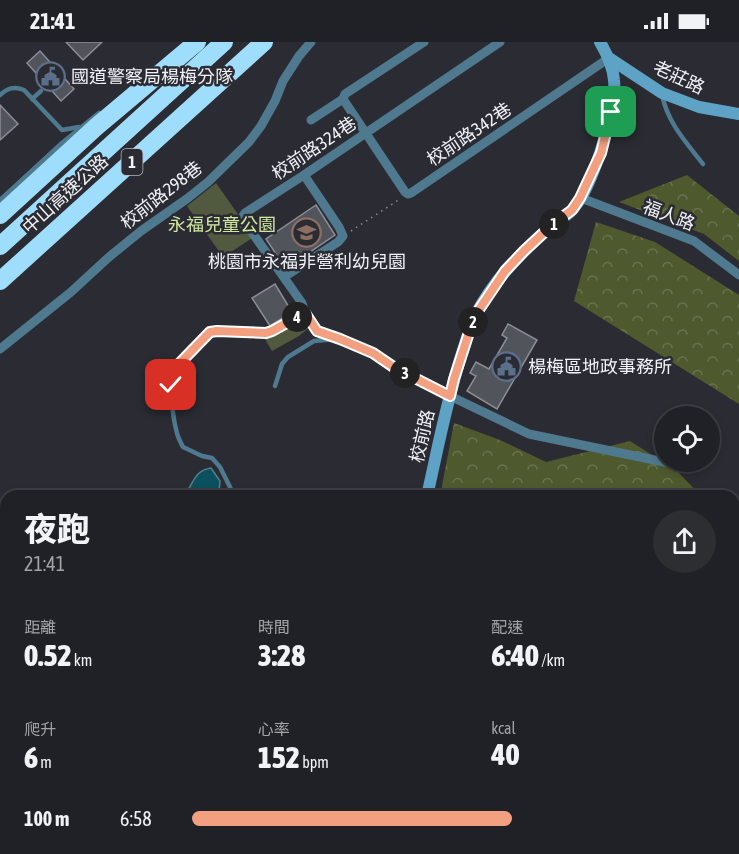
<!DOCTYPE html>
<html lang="zh-TW">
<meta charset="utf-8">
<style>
body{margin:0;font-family:"Asap Condensed","Noto Sans TC",sans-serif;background:#2d2e32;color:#f1f3f6;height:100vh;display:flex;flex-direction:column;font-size:22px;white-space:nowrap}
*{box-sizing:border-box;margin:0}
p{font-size:20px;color:#a2a3a7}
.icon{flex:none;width:33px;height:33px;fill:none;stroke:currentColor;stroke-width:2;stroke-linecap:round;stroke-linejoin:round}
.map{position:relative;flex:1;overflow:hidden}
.panel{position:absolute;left:0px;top:448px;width:740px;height:364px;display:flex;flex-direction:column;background:#202126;border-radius:18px 18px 0 0;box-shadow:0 3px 9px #0003,0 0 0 2px #3d3e43}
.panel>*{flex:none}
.controls{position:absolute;left:654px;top:364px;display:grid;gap:12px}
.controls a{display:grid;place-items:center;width:66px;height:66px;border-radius:50%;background:#202126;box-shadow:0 3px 9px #0003,0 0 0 2px #3d3e43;font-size:30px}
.pin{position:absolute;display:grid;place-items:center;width:51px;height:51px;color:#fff;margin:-26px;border-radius:12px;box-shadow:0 3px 9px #0006}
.km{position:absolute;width:30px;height:30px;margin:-15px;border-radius:50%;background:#222;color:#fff;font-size:16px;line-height:30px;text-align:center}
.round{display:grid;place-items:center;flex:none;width:63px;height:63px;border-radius:32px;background:#2d2e32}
.headline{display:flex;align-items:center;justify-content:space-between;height:102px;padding:0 24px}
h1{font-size:33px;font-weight:800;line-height:45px}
.stats{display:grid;grid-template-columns:repeat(3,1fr);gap:9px;height:102px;padding:6px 24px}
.stats div{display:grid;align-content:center}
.stats b{font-size:30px;font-weight:800}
.stats small{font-size:16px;font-weight:400}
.stats p{font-size:16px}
ul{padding:0 24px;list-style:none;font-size:20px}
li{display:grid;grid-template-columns:96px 72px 1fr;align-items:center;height:45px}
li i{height:15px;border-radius:8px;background:#f2a080}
.status{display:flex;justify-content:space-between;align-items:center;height:42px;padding:0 30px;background:#202126;direction:ltr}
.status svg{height:16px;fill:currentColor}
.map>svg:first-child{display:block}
</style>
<div class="status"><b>21:41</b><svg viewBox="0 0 49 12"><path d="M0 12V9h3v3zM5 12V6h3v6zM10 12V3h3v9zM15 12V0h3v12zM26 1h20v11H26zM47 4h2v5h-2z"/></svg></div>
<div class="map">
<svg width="739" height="812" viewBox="0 0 739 812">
<defs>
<pattern id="forest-crowns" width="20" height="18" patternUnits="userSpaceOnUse" patternTransform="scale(1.5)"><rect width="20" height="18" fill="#4e5a2e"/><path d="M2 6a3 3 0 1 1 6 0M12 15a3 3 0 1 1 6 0" fill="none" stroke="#68724d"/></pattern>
</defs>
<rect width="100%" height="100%" fill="#2b2c33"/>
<path fill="#3d2f3c" d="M0,719l6,9v45l-6,4z"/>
<g fill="url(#forest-crowns)">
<path d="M687,133l52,41v45l-35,-27 -85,-32z"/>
<path d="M596,180l59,20 84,53v109l-165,-103z"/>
<path d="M454,381l46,17 46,22 84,-21 47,30 24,25h-261z"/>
<path d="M734,472l5,1v339h-48l-1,-5h44z"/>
<path d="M399,807h210l-1,5h-213z"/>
</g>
<g fill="#51593f">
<path d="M216,141l38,54 -31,20 -36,-51z"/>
<path d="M297,273l15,10 -13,11 -27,15 -10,-17z"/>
</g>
<g fill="#0c4f5e" stroke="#51808c" stroke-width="1.5">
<path d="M211,426l9,13 -1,10 -6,5h-30c11,-10 9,-25 28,-28z"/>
<path d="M6,563v56h-1l-5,-2v-46z"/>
</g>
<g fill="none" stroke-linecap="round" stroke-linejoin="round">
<g stroke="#0c4f5e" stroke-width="15">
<path d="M0,701l6,9"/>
<path d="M72,807l4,5"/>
</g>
</g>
<g fill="#52545c" stroke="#8b8d96" stroke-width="1.5">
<path d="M66,0h36l-19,18z"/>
<path d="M40,9l34,38 -13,12 -34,-38z"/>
<path d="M0,63l18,19 -18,16z"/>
<path d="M316,163l19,30 -47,32 -4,-1 -18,-27z"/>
<path d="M275,242l17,28 -22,14 -18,-28z"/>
<path d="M508,282l29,16 -40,69 -30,-18 9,-15 -6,-3 6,-11 13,7 18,-31 -5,-3z"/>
</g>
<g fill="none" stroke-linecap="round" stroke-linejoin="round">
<g stroke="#8a8b91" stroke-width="1.5" stroke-dasharray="1.5 4.5" stroke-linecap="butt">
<path d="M351,189l49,-32"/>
<path d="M734,567l5,-8"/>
<path d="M80,807l4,5"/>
<path d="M544,807l2,5"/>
<path d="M602,807v5"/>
<path d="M707,807v5"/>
</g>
<g stroke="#4f798e" stroke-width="4.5">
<path d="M0,53c8,-7 14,-9 24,-5l38,40 17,-3"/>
<path d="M662,53c6,28 23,46 41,69"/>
<path d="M32,57l9,-8"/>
<path d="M0,158l62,-57 37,-30"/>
<path d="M275,344l7,-22 6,-7 26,-16 23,-2"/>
<path d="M233,454l-3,-9 -10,-20 -8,-9 -10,-2 -19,-9c-2,-4 -5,-9 -6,-14 -4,-14 -9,-51 -3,-64l36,-37 7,-1 49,2 6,-2 33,-18 12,18 23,8 33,14 22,15 52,27"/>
</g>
<g stroke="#4f798e" stroke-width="9">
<path d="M424,0l-79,52 -2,5 62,93 3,2 3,-1 198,-135"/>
<path d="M311,78l32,-21"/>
<path d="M581,156l113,43 45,34"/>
<path d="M284,235l54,-35 5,-6 -4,-9 -35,-52"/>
<path d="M305,271l-3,-10 -58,-82 -1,-5 2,-3 59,-38 196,-133"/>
<path d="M0,307l71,-57 38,-35 32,-26 47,-33 20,-16 41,-40 12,-16 14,-25 8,-20 16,-25 12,-14"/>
<path d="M450,354l79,38 135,28"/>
<path d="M665,420l16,3"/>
<path d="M0,686l6,10"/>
<path d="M623,807v5"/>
<path d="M680,807l2,5"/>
<path d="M0,812l6,-9"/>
<path d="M298,812l2,-5"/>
<path d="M372,812l6,-5"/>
</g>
<g stroke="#5ea3c5" stroke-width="12">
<path d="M609,16l53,35 37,14 40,7"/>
<path d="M427,454c11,-48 20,-98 36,-146 4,-11 7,-24 12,-34 18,-35 44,-62 73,-87 8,-7 18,-12 25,-20 19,-21 44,-100 41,-129 -1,-14 -7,-26 -14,-38"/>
<path d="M319,812l5,-5"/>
</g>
<g stroke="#9fddfc" stroke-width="18">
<path d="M0,173l96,-88 101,-85"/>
<path d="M0,204l224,-204"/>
<path d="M0,239l264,-239"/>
</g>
</g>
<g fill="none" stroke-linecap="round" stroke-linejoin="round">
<defs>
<path id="route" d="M171,343l1,-12 2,-4 36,-37 7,-1 49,2 6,-2 33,-18 12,18 23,8 33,14 22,15 55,28 4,-17 20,-62 31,-46 19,-20 29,-27 19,-14 8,-12 21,-45 10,-41"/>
</defs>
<use href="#route" stroke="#fff" stroke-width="12"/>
<use href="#route" stroke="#f2a080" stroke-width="8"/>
</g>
<defs>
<symbol id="civic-ring" viewBox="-11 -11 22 22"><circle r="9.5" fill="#2b2c33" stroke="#5c6f8a" stroke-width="1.5"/><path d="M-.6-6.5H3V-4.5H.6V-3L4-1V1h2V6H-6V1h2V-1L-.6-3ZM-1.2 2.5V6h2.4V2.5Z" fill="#5c6f8a"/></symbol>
<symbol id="school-ring" viewBox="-11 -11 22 22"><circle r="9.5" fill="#2b2c33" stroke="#8d6e63" stroke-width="1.5"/><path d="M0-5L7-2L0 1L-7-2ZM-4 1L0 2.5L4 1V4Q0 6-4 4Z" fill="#8d6e63"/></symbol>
</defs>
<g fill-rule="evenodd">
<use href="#civic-ring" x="34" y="18" width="33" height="33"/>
<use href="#school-ring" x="290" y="174" width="33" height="33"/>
<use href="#civic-ring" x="490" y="308" width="33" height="33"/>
</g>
<g text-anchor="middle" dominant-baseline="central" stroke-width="5" stroke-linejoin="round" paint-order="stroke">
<rect fill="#2b2c33" stroke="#b6b7bc" stroke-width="1.5" x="121.5" y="107" width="21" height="26" rx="4.5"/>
<g font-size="16" font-weight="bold" fill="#f1f2f7">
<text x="132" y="120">1</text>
</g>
<g font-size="18" fill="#f1f2f7" stroke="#2b2c33" text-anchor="start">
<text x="71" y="34">國道警察局楊梅分隊</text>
<text x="307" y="219" text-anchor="middle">桃園市永福非營利幼兒園</text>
<text x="528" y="324">楊梅區地政事務所</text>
</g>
<g font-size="18" fill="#f1f2f7" stroke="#2b2c33">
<text transform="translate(679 35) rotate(25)">老莊路</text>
<text transform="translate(469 92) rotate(-34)">校前路342巷</text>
<text transform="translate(314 106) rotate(-34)">校前路324巷</text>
<text transform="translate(65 152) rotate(-42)">中山高速公路</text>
<text transform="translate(161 153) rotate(-38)">校前路298巷</text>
<text transform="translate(669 173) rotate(21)">福人路</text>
<text transform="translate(422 394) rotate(-77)">校前路</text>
</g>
<g font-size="18" fill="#d1e69e" stroke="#2b2c33">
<text x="222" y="182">永福兒童公園</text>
</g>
</g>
</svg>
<div class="controls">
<a><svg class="icon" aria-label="locate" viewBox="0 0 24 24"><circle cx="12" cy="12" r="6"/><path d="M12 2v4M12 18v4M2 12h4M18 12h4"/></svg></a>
</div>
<div class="pin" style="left:611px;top:70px;background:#1e9e55"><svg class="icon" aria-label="arrive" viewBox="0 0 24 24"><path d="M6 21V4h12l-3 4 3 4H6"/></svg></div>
<div class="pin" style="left:171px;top:343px;background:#d93025"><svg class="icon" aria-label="check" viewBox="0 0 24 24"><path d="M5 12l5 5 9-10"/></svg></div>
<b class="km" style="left:554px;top:182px">1</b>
<b class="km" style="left:473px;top:280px">2</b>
<b class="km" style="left:405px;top:331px">3</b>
<b class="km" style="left:297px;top:275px">4</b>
<section class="panel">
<div class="headline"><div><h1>夜跑</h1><p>21:41</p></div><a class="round"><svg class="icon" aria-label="share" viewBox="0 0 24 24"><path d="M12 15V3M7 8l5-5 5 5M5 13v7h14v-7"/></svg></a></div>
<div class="stats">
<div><p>距離</p><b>0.52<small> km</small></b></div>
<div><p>時間</p><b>3:28</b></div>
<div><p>配速</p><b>6:40<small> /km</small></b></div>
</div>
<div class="stats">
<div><p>爬升</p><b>6<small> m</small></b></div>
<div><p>心率</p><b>152<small> bpm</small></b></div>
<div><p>kcal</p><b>40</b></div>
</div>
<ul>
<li><b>100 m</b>6:58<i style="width:61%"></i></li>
</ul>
</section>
</div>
